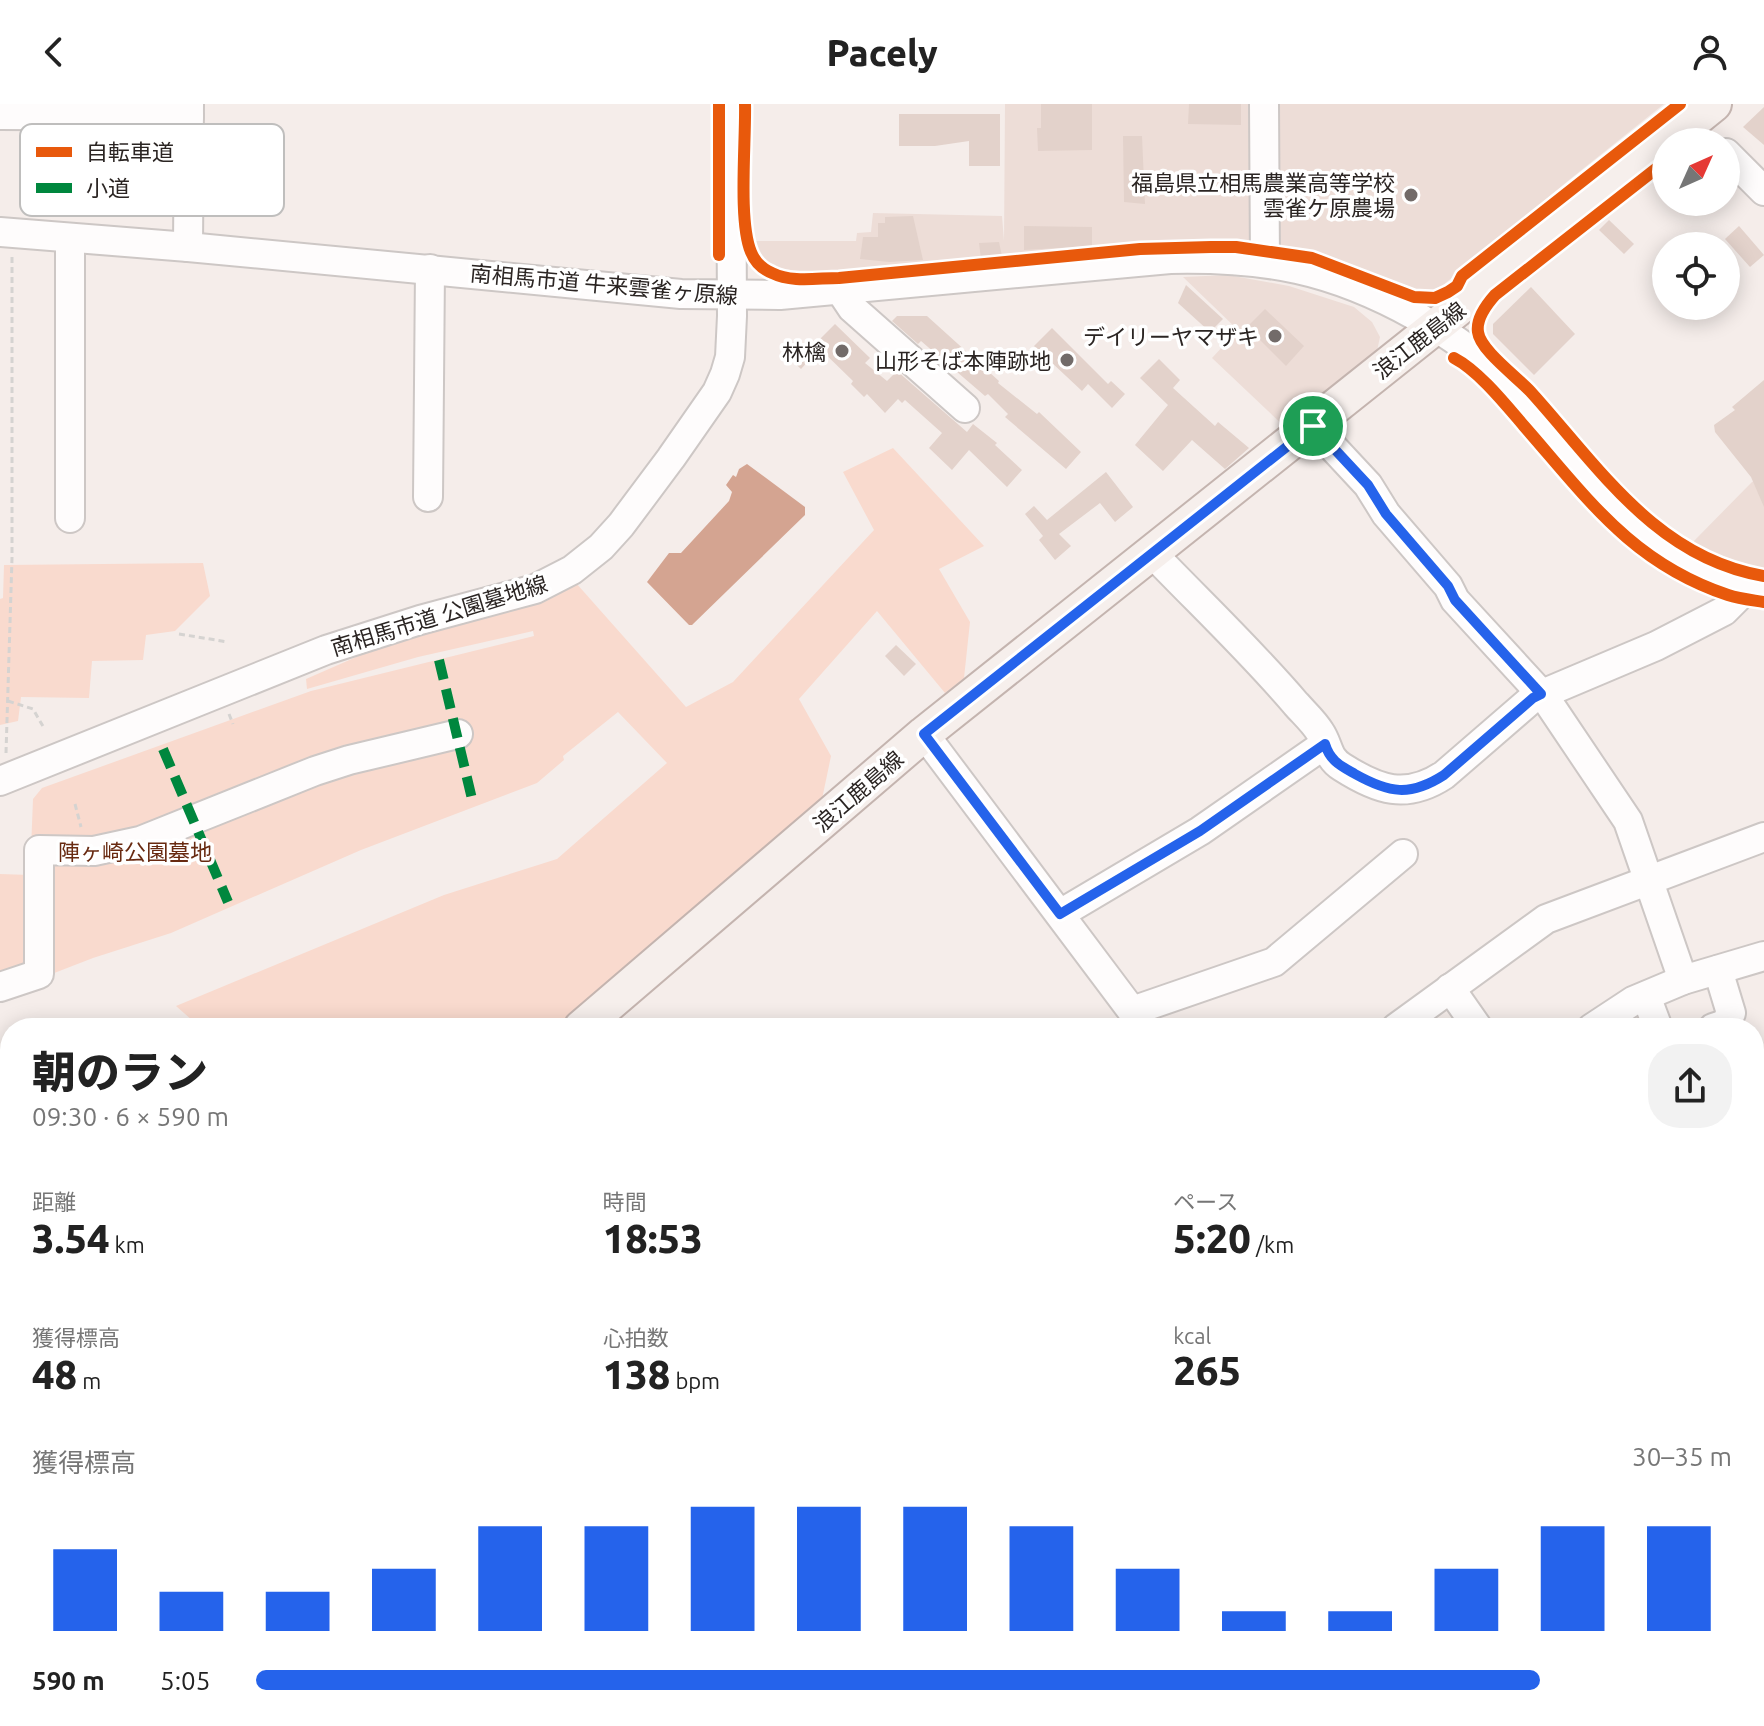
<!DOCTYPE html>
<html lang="ja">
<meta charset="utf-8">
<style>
body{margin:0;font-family:Ubuntu,"Noto Sans JP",sans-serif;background:#f2f2f2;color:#222;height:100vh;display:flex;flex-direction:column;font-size:30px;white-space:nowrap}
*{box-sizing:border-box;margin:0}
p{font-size:26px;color:#767676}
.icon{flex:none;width:44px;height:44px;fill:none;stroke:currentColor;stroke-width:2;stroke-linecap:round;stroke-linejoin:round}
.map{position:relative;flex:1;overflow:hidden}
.panel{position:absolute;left:0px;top:914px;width:1764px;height:708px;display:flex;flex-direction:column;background:#fff;border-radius:32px 32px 0 0;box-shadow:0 4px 20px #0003}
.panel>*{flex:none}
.needle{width:52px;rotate:45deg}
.buttons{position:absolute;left:1652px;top:24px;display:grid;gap:16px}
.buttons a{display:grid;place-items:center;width:88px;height:88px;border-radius:50%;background:#fff;box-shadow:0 4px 20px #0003;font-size:40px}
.pin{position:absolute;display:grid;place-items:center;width:68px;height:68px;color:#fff;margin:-34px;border:4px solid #fff;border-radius:50%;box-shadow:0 2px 8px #0007}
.round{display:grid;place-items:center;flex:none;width:84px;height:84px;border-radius:32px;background:#f2f2f2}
.headline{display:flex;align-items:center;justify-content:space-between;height:136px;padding:0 32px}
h1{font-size:44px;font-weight:800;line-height:60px}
.stats{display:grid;grid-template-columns:repeat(3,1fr);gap:12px;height:136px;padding:8px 32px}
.stats div{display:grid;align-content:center}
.stats b{font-size:40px;font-weight:800}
.stats small{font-size:22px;font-weight:400}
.stats p{font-size:22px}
.chart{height:224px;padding:16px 32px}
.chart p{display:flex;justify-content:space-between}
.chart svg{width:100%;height:144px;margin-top:8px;stroke:#2563eb;stroke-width:6}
ul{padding:0 32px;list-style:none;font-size:26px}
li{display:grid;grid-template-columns:128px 96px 1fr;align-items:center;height:60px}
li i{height:20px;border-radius:10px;background:#2563eb}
header{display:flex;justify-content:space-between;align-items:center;height:104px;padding:0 32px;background:#fff;font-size:36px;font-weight:800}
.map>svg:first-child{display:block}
</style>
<header><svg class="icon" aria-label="back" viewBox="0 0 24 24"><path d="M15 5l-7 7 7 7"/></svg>Pacely<svg class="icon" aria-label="person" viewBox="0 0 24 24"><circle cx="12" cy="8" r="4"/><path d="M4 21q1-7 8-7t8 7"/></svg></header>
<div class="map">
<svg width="1764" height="1622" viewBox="0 0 1764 1622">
<rect width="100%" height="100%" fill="#f5edea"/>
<g fill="#edddd7">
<path d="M1005,0h253v141l-43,-4 -34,2 -177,14 -47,7 -138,10 -33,-2 -28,-15 -6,-14 4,-2h100l1,-8 14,-1 2,-19 129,3 2,25z"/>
<path d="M1270,0h394l-95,76 -127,106 -6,4 -18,3 -93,-35 -54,-12z"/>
<path d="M1228,171l61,11 65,21 18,15 8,15 -3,14 -6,11 -84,67 -75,-71 26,-28 -55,-53z"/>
<path d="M1764,373v95l-73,-28 61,-62z"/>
</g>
<g fill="#f9dace">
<path d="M893,344l91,98 -45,23 31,53 -6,56 -19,15 -68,-82 -78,88 32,57 -10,48 -267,224h-353l-25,-22 268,-111 113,-36 110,-96 -49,-51 -55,44 1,4 -27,23 -176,67 -190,83 -78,25 -93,36v-120l30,1 3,-76 9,-11 269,-97 223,-55 -1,-5 -115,26 -111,32 -1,-10 128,-56 142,-40 110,124 47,-25 141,-152 -31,-58z"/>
<path d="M203,459l7,33 -35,35 -29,4 -3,25 -51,1 -3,37 -68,-1 -3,24 -18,4v-126l3,-1 1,-33z"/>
<path d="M1764,1220v402h-1129v-10h1119v-389z"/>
<path d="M0,1377h10v235h285l12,10h-307z"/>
</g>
<path fill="#d4a491" d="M747,360l58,43v8l-113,110h-3l-42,-43 22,-29h12l48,-52 3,-9 -6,-7 7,-10 3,2 3,-8z"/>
<g fill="#e3d2cb">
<path d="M1041,0h51v46l-54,1 -1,-23h4z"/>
<path d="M1189,0h52v21l-53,-1z"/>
<path d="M1764,3v38l-21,-18z"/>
<path d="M899,10h101v52h-31v-25l-34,5h-36z"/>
<path d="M1123,32h19l3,68 -21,-2z"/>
<path d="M913,112l10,44 -34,2 -29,-3 3,-22h15v-14h7v-6z"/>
<path d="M1609,116l25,24 -10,10 -25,-24z"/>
<path d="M1024,122l68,1v19l-68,4z"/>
<path d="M1739,122l25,29 -14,12 -25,-28z"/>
<path d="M999,138l3,14 -21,3 -2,-16z"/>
<path d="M1186,181l37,34 -13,13 -32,-29z"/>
<path d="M1531,183l44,47 -41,41 -41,-41v-10z"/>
<path d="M1265,205l39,37 -18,20 -39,-39z"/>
<path d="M897,212h30l72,65 -1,2 39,31 2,-2 42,40 -15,17 -61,-52 3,-3 -20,-20 -3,2 -64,-55 -3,3 -26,-23z"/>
<path d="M835,220l35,34 -5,5 22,18 10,-10 70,61 6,-8 24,19 -2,2 27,25 -15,17 -38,-37 -17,20 -23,-22 13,-15 -37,-33 -3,3 -4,-4 -13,14 -18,-19 -3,3 -13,-13 2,-3 -38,-37z"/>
<path d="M1052,224l56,56 3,-3 14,13 -13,14 -24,-24 -6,7 -48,-45z"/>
<path d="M794,237l17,17 -10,11 -17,-16z"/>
<path d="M1159,255l21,21 -7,8 42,38 3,-4 31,26 -24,21 -33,-29 -29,31 -28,-26 33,-40 -28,-27z"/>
<path d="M1764,276v127l-13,-30 -36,-45 -1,-7 21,-15 -3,-3z"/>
<path d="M1106,368l27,35 -18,15 -15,-19 -41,31 12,12 -16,14 -16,-20 4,-4 -18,-22 9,-8 13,14z"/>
<path d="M896,541l20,19 -12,12 -19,-20z"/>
</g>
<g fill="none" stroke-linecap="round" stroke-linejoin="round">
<defs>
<g id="minor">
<path d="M1264,0l1,157"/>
<path d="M0,11l189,1"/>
<path d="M1726,49l38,38"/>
<path d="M0,128l188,15 493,47 99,1 390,-36c96,-2 162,10 246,57 17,10 36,20 51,33 73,60 132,173 216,213 26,13 53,21 81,27"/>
<path d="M188,143l1,-143"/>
<path d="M840,186l12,18 113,100"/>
<path d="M1313,322l55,59 18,29 62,72 7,14 91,99 82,122 55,159"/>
<path d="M428,393l2,-228"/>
<path d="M70,414v-280"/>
<path d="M1152,449c48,50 99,98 144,151 8,9 18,18 24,28 9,13 7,26 22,35 36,23 64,33 102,8l89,-77 123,-52 68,-35 13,-13 6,-14"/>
<path d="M924,630l208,277 142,-49 129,-108"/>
<path d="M0,677l326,-131 94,-30 115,-31 37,-19 29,-23 20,-22 50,-67 46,-66 8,-18 5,-17 2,-41 -1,-212"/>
<path d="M1060,810l140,-83 125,-87"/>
<path d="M0,883l39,-13v-124l55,1 46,-10 175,-70 34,-11 109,-26"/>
<path d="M1450,884l28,40"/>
<path d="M1646,892l12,32"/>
<path d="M1396,924l150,-109 218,-82"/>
<path d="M1592,924l41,-27 50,-21 81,-24"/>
<path d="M1713,924l12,-4 6,-11 -13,-43"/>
<path d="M1760,1157h4"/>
<path d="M207,1622l3,-10"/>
</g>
<g id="major">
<path d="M1667,38l47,-38"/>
<path d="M581,924l343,-294 742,-591"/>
<path d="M0,1304l10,-2"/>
</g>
</defs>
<use href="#minor" stroke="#cdc7c5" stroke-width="32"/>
<use href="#major" stroke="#c4b4af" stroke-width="38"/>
<g stroke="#d5d3d1" stroke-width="3" stroke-dasharray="6 4" stroke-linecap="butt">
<path d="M179,530l49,8"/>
<path d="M8,597l25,8 11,19"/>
<path d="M229,610l4,10"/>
<path d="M6,649l6,-195v-301"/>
<path d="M75,700l6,23"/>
</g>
<use href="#minor" stroke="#fefcfc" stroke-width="28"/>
<use href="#major" stroke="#f6efec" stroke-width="34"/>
<g stroke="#00873e" stroke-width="10" stroke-dasharray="20 10" stroke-linecap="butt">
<path d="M439,556l33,139"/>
<path d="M163,645l65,153"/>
</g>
<defs>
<g id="cycleway">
<path d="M719,0v151"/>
<path d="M745,0c1,37 -7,117 6,148 4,10 11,17 21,21 20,10 45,5 67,5l301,-29 71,-2h25l76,11 102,39 21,1 13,-6 9,-6 5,-10 218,-172"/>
<path d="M1666,57l-171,134c-8,9 -19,24 -17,37 2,18 39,45 52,59 68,75 126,167 234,185"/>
<path d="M1454,254c25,13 52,47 70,68 64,73 108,137 204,169 12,4 24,5 36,7"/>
</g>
</defs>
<use href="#cycleway" stroke="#fff" stroke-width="17"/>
<use href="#cycleway" stroke="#e8590c" stroke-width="12"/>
</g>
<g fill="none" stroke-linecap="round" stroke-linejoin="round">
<defs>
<path id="route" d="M1313,322l55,59 18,29 62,72 7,14 86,94 -8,4 -89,77c-34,22 -55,18 -89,-1 -14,-8 -25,-13 -30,-30l-125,87 -140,83 -136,-180z"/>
</defs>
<use href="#route" stroke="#fff" stroke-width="16"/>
<use href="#route" stroke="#2563eb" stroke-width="10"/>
</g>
<g fill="#726b69" stroke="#fff" stroke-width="3">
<circle cx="1411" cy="91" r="8"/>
<circle cx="1275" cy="232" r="8"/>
<circle cx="842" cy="247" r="8"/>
<circle cx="1067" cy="256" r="8"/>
</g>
<g text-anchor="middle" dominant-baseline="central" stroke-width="7" stroke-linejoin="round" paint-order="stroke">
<g font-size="22" fill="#2b2523" stroke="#fff" text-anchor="end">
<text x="1395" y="78">福島県立相馬農業高等学校<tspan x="1395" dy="25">雲雀ケ原農場</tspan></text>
<text x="1259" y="232">デイリーヤマザキ</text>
<text x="826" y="247">林檎</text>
<text x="1051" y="256">山形そば本陣跡地</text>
</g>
<g font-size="22" fill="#2b2523" stroke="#fff">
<text transform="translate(604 180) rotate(5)">南相馬市道 牛来雲雀ヶ原線</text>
<text transform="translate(1419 236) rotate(-38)">浪江鹿島線</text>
<text transform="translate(439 511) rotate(-17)">南相馬市道 公園墓地線</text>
<text transform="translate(858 687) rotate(-41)">浪江鹿島線</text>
</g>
<g font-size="22" fill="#682a11" stroke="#fff">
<text x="135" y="747">陣ヶ崎公園墓地</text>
</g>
</g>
<rect x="20" y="20" width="264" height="92" rx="12" fill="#fff" stroke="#bfbebd" stroke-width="2"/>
<rect x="36" y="43" width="36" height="10" fill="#e8590c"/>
<rect x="36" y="79" width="36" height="10" fill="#00873e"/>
<g font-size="22" fill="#2b2523">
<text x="86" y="56">自転車道</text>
<text x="86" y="92">小道</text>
</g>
</svg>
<div class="buttons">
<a><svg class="needle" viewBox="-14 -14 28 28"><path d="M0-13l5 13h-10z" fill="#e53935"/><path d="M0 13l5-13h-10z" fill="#767676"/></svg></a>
<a><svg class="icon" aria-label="locate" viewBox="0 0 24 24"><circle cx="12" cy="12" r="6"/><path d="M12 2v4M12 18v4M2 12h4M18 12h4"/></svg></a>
</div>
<div class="pin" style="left:1313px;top:322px;background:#1e9e55"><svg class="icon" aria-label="arrive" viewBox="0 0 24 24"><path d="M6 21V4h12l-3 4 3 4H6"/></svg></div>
<section class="panel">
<div class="headline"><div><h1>朝のラン</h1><p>09:30 · 6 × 590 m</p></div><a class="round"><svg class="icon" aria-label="share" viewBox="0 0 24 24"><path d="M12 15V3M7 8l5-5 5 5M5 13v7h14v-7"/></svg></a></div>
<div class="stats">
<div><p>距離</p><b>3.54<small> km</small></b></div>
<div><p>時間</p><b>18:53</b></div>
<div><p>ペース</p><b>5:20<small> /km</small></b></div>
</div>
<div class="stats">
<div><p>獲得標高</p><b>48<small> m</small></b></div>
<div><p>心拍数</p><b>138<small> bpm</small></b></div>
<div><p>kcal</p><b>265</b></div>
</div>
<div class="chart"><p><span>獲得標高</span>30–35 m</p>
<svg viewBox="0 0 160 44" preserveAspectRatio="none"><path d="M5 44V19M15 44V32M25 44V32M35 44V25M45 44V12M55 44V12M65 44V6M75 44V6M85 44V6M95 44V12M105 44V25M115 44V38M125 44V38M135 44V25M145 44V12M155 44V12"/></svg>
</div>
<ul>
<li><b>590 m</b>5:05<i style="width:87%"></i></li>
</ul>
</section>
</div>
